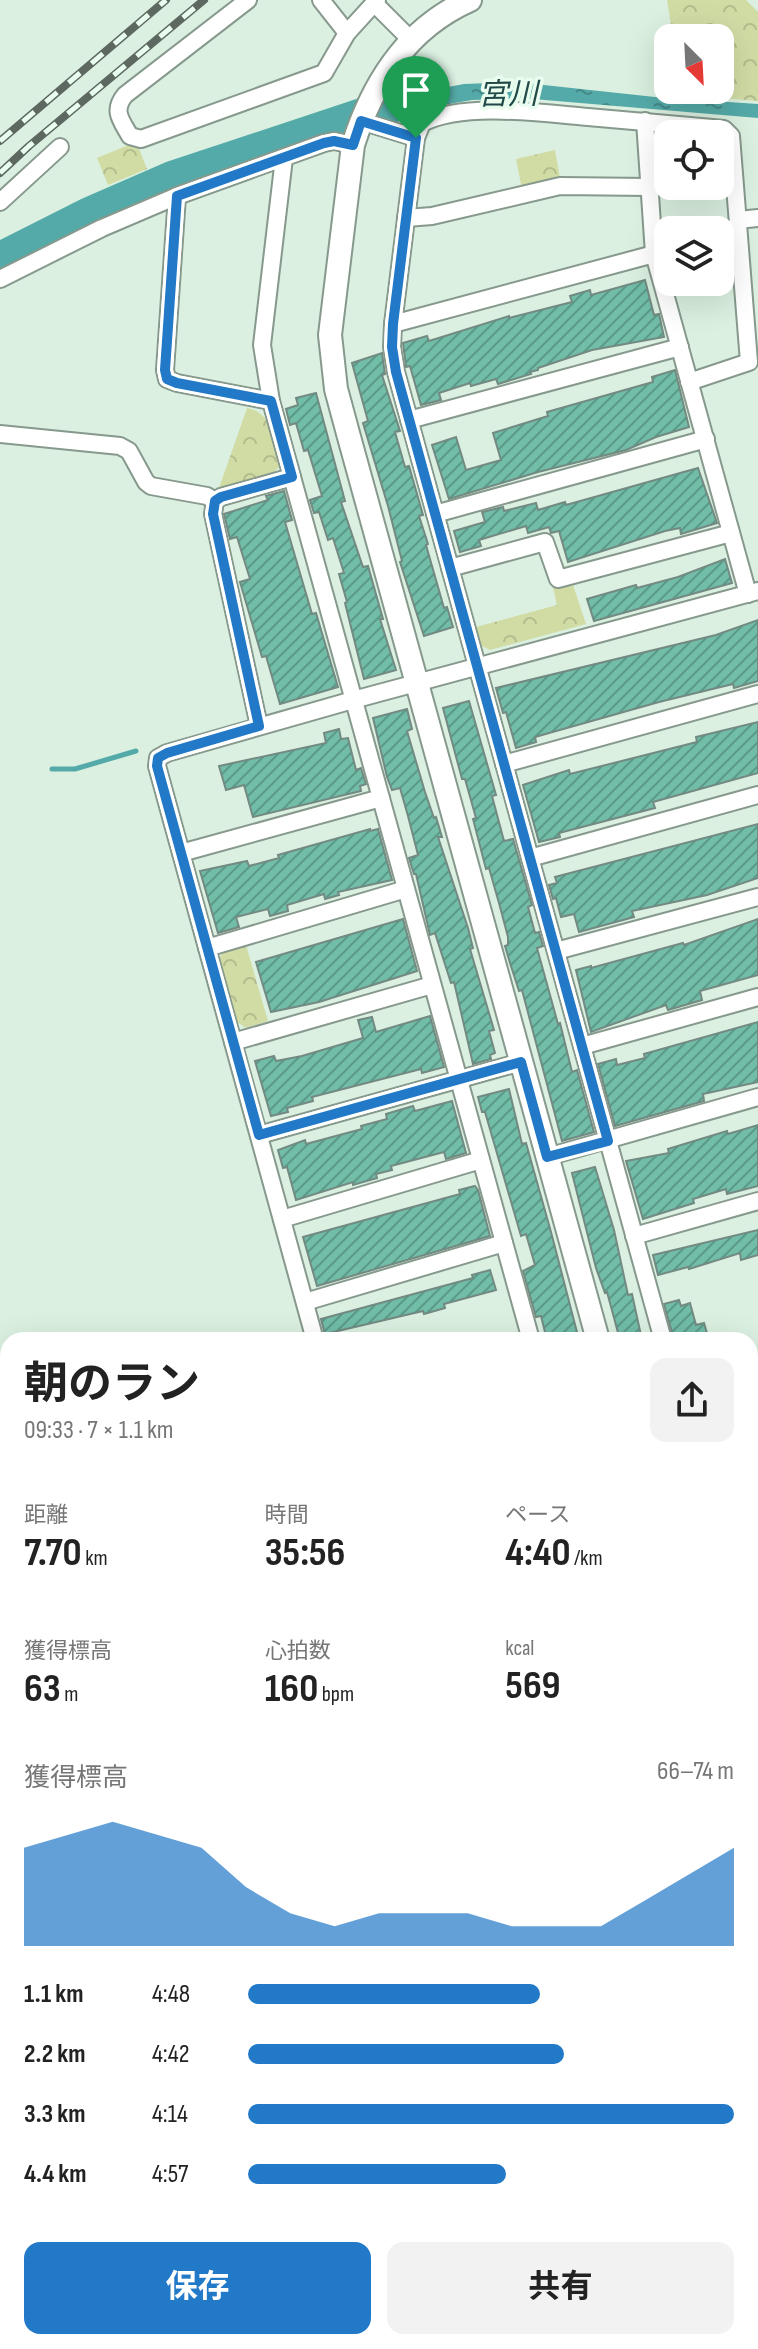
<!DOCTYPE html>
<html lang="ja">
<meta charset="utf-8">
<style>
body{margin:0;font-family:"Sofia Sans Condensed","Noto Sans JP",sans-serif;background:#f2f2f2;color:#222;height:100vh;display:flex;flex-direction:column;font-size:30px;white-space:nowrap}
*{box-sizing:border-box;margin:0}
p{font-size:26px;color:#767676}
.icon{flex:none;width:44px;height:44px;fill:none;stroke:currentColor;stroke-width:2;stroke-linecap:round;stroke-linejoin:round}
.map{position:relative;flex:1;overflow:hidden}
.panel{position:absolute;left:0px;top:1332px;width:758px;height:1018px;display:flex;flex-direction:column;background:#fff;border-radius:24px 24px 0 0;box-shadow:0 8px 32px #0002}
.panel>*{flex:none}
.needle{width:52px;rotate:156deg}
.buttons{position:absolute;left:654px;top:24px;display:grid;gap:16px}
.buttons a{display:grid;place-items:center;width:80px;height:80px;border-radius:16px;background:#fff;box-shadow:0 8px 32px #0002;font-size:40px}
.pin{position:absolute;display:grid;place-items:center;width:68px;height:68px;color:#fff;margin:-82px -34px;border-radius:50% 50% 50% 0;rotate:-45deg;box-shadow:0 0 8px #0007}
.pin .icon{rotate:45deg}
.round{display:grid;place-items:center;flex:none;width:84px;height:84px;border-radius:16px;background:#f2f2f2}
.summary{display:flex;align-items:center;justify-content:space-between;height:136px;padding:0 24px}
h1{font-size:44px;font-weight:700;line-height:60px}
.figures{display:grid;grid-template-columns:repeat(3,1fr);gap:12px;height:136px;padding:8px 24px}
.figures div{display:grid;align-content:center}
.figures b{font-size:40px;font-weight:700}
.figures small{font-size:22px;font-weight:400}
.figures p{font-size:22px}
.chart{height:224px;padding:16px 24px}
.chart p{display:flex;justify-content:space-between}
.chart svg{width:100%;height:144px;margin-top:8px;fill:#2279c7;opacity:.7}
.action{display:flex;gap:16px;margin-top:auto;padding:16px 24px}
.action a{flex:1;height:92px;border-radius:16px;background:#2279c7;color:#fff;font-size:32px;font-weight:700;line-height:92px;text-align:center}
.action a+a{background:#f2f2f2;color:#222}
ul{padding:0 24px;list-style:none;font-size:26px}
li{display:grid;grid-template-columns:128px 96px 1fr;align-items:center;height:60px}
li i{height:20px;border-radius:10px;background:#2279c7}
.map>svg:first-child{display:block}
</style>
<div class="map">
<svg width="758" height="2349" viewBox="0 0 758 2349">
<defs>
<pattern id="park-crowns" width="20" height="18" patternUnits="userSpaceOnUse" patternTransform="scale(2)"><rect width="20" height="18" fill="#d1dca5"/><path d="M2 6a3 3 0 1 1 6 0M12 15a3 3 0 1 1 6 0" fill="none" stroke="#b2bc8d"/></pattern>
<pattern id="water-ripples" width="26" height="14" patternUnits="userSpaceOnUse" patternTransform="scale(2)"><rect width="26" height="14" fill="#54aaa8"/><path d="M2 4q2-2 4 0t4 0M15 11q2-2 4 0t4 0" fill="none" stroke="#448a88"/></pattern>
<pattern id="building-hatch" width="6" height="6" patternUnits="userSpaceOnUse" patternTransform="scale(2)"><rect width="6" height="6" fill="#71bda8"/><path d="M-1 1l2-2M0 6l6-6M5 7l2-2" fill="none" stroke="#5b9988"/></pattern>
</defs>
<rect width="100%" height="100%" fill="#dbf0e1"/>
<g fill="url(#park-crowns)">
<path d="M667,0h79l12,12v89l-77,-6v-5h39v-52h-47z"/>
<path d="M126,146h12l9,23 -39,16 -11,-27z"/>
<path d="M555,150l5,28 -38,11 -6,-30z"/>
<path d="M247,408c27,5 27,35 33,58l-7,7 -55,18z"/>
<path d="M572,582l14,42 -96,26 -8,-4 -6,-19 81,-22 -4,-17z"/>
<path d="M246,945l22,76 -22,7 -9,-6 -19,-62 6,-9z"/>
</g>
<path fill="url(#water-ripples)" d="M516,82l139,15 103,7v14l-237,-20 -49,2 -87,15 4,-17 75,-14z"/>
<g fill="none" stroke-linecap="round" stroke-linejoin="round">
<g stroke="#54aaa8" stroke-width="5">
<path d="M52,769h23l61,-18"/>
<path d="M0,2283l8,-2"/>
<path d="M505,2342l1,7"/>
<path d="M585,2342v7"/>
<path d="M637,2342l84,7"/>
</g>
<path stroke="#54aaa8" stroke-width="32" d="M0,258l87,-44 85,-37 196,-65 63,-14"/>
</g>
<g fill="url(#building-hatch)" stroke="#728a82" stroke-width="2">
<path d="M645,280l9,35 5,-1 5,23 -72,13 -54,18v2l-8,2 1,2 -33,10 -2,-5 -25,7 -1,-3 -31,10 2,7 -20,5 -11,-39 -4,1 -3,-24 24,-7 2,5 80,-25v2l63,-16 -2,-6 20,-6 1,5z"/>
<path d="M382,353l3,21 -3,1 18,56 -5,1 10,35 4,-1 14,49 -4,1 9,28 -2,1 18,63 3,-1 6,20 -29,9 -24,-74 2,-1 -14,-55 -25,-83 5,-2 -16,-58z"/>
<path d="M675,370l14,57 -33,10 -30,13 -88,22 -89,27 -17,-54 24,-8 10,33 35,-10 -8,-27 55,-17 -1,-4 106,-30 -1,-5z"/>
<path d="M316,393l29,108 -4,1 22,65 5,-1 15,53h-3l16,51 -32,9 -19,-76 2,-1 -8,-28 5,-1 -11,-35 -5,2 -9,-28 -5,1 -4,-13 12,-4 -14,-46 -4,1 -8,-28 -6,2 -4,-16 12,-4 -2,-7z"/>
<path d="M698,468l19,55 -36,11 -1,-6 -15,3 -97,31 -9,-31 -8,2 -2,-6 -21,6 -2,-7 -47,14 2,6 -21,6 -6,-21 31,-9 -3,-10 21,-5 1,4 32,-8 2,7 27,-8 1,3z"/>
<path d="M284,491l8,29 -7,2 27,92 4,-1 22,74 -58,17 -14,-48 -4,1 -22,-75 10,-3 -13,-42 -7,2 -6,-25 44,-14 -2,-4z"/>
<path d="M725,559l7,24 -138,38 -7,-22 49,-14 1,3 41,-11z"/>
<path d="M758,620v61l-24,7 -1,-4 -74,18 -124,35 1,5 -20,6 -10,-36 -3,1 -7,-25 220,-53z"/>
<path d="M469,701l27,94 -4,1 12,45 9,-2 19,66 -4,2 7,26 4,-1 4,14 -6,2 13,47 8,29 2,-1 12,49 5,-2 17,62 -32,9 -40,-151 -3,1 -9,-28 -5,-17 3,-1v-8l-9,-34 -10,-35 -3,1 -13,-50 3,-1 -11,-39h-3l-19,-71z"/>
<path d="M407,709l5,20 -5,2 18,61 9,26 2,-1 6,20h-4l30,91 5,20 -3,1 24,81 -5,1 6,22 -5,2 1,4 -18,5 -19,-82 -3,1 -16,-50 -5,2 -14,-61h-2l-5,-16 9,-3 -10,-39 -8,-28 -8,2 -5,-13 -14,-59z"/>
<path d="M758,722v51l-105,29 2,6 -96,25 1,4 -21,5 -16,-57 46,-15 1,4 127,-32 -1,-5z"/>
<path d="M339,729l2,10 7,-1 8,32 5,-2 5,16 -6,2 1,5 -108,26 -9,-32 -18,5 -7,-24 107,-23 -2,-10z"/>
<path d="M758,824v54l-51,17 -75,16 2,6 -55,15 -5,-18 -13,3 -5,-19 -3,1 -4,-14 8,-2 -2,-6z"/>
<path d="M370,829v2l8,-2 14,51 -54,12 1,3 -14,4 -1,-5 -37,11 1,6 -18,5 -2,-7 -32,8 3,10 -21,6 -18,-62 47,-10 2,5 30,-8 -1,-3z"/>
<path d="M403,919l14,52 -98,31 -48,10 -15,-50z"/>
<path d="M758,919v56l-58,16 2,9 -34,10 -2,-5 -75,27 -15,-62 15,-4v2l92,-25 1,2z"/>
<path d="M430,1016l14,51 -22,6 -1,-4 -109,28 1,4 -26,7 1,4 -17,4 -16,-55 19,-5 2,5 26,-5 61,-18 -5,-18 14,-3 4,15z"/>
<path d="M758,1022v60l-55,12 1,7 -89,25 -17,-62 18,-5 1,6 28,-7 -1,-4z"/>
<path d="M509,1089l13,55 4,-1 25,89 27,104 -13,4h-18l-6,-24 -5,1 -13,-46 12,-6 -9,-31 -5,2 -36,-124h-3l-4,-15z"/>
<path d="M452,1101l14,52 -20,6 -2,-7 -53,14 1,4 -16,4 1,4 -24,7v-3l-57,18 -9,-33 -4,1 -5,-18 27,-10 1,4 56,-15 -1,-3 26,-7 -1,-5 27,-8 2,5z"/>
<path d="M758,1125v61l-31,8 -1,-5 -33,10 1,4 -51,16 -17,-58 43,-8 -1,-4 59,-18 1,3z"/>
<path d="M595,1167l19,63 14,65 4,-1 10,46h-22l-13,-48 -2,1 -9,-25 -24,-95z"/>
<path d="M475,1186l3,4 12,46 -173,50 -14,-49 157,-43 -1,-4z"/>
<path d="M758,1230v25l-17,5 -1,-7 -51,16 -1,-2 -30,8 -5,-20z"/>
<path d="M490,1270l6,20 -52,14 1,4 -21,6 -1,-3 -98,23 -4,-15 152,-41 -1,-3z"/>
<path d="M679,1300l2,6 9,-3 6,22 8,-2 5,17h-35l-10,-36z"/>
</g>
<g fill="none" stroke-linecap="round" stroke-linejoin="round">
<defs>
<g id="street">
<path d="M248,0l-123,95c-13,16 -4,25 5,41l11,3 183,-66 23,-40 30,-33"/>
<path d="M321,0l26,33"/>
<path d="M374,3l37,37"/>
<path d="M361,121l55,17"/>
<path d="M645,121l9,133 94,340"/>
<path d="M284,158l-22,187 9,56 260,939"/>
<path d="M177,196l-12,174 2,9 10,4 94,18"/>
<path d="M0,202l60,-55"/>
<path d="M406,218l26,-2 128,-30 89,1"/>
<path d="M738,220l20,-2"/>
<path d="M0,279l102,-51 75,-32 147,-53 10,-2 19,4"/>
<path d="M393,324l261,-70"/>
<path d="M409,420l271,-73"/>
<path d="M0,434l120,12 9,5 17,31 5,4 56,10 8,5"/>
<path d="M435,514l271,-75"/>
<path d="M450,568l95,-26 13,37 173,-46"/>
<path d="M259,726l-46,-212 2,-13 6,-4 71,-20"/>
<path d="M504,764l254,-70"/>
<path d="M181,853l200,-55"/>
<path d="M530,858l228,-63"/>
<path d="M207,948l199,-59"/>
<path d="M556,951l202,-54"/>
<path d="M233,1042l199,-57"/>
<path d="M582,1046l176,-49"/>
<path d="M259,1135l262,-73"/>
<path d="M547,1157l211,-60"/>
<path d="M282,1219l199,-59"/>
<path d="M634,1236l124,-35"/>
<path d="M305,1302l199,-59"/>
<path d="M315,1340l-158,-574 1,-8 9,-5 186,-53 405,-109"/>
<path d="M663,1340l-267,-968 -4,-25 1,-23 23,-186 6,-15c42,-21 119,-10 166,-6 45,4 90,8 136,12l7,7 18,226 -60,20"/>
<path d="M750,1473l8,-3"/>
<path d="M750,1728l8,3"/>
<path d="M0,1908l8,-35"/>
<path d="M0,1951l8,1"/>
<path d="M0,2027l8,1"/>
<path d="M750,2027l8,-1"/>
<path d="M0,2105l8,1"/>
<path d="M750,2153l2,38"/>
<path d="M0,2248l8,-2"/>
<path d="M750,2292l8,1"/>
<path d="M0,2327l5,10"/>
<path d="M491,2342v7"/>
<path d="M128,2349v-7"/>
</g>
<g id="secondary">
<path d="M470,0c-63,28 -97,82 -117,145l-23,190 6,54 13,48 249,903"/>
<path d="M0,1698l8,-1"/>
</g>
</defs>
<use href="#street" stroke="#86998c" stroke-width="20"/>
<use href="#secondary" stroke="#86998c" stroke-width="26"/>
<use href="#street" stroke="#fff" stroke-width="16"/>
<use href="#secondary" stroke="#fff" stroke-width="22"/>
<defs>
<g id="rail">
<path d="M0,141l166,-141"/>
<path d="M0,173l29,-27 175,-146"/>
</g>
</defs>
<use href="#rail" stroke="#5c6860" stroke-width="8"/>
<use href="#rail" stroke="#e9fdef" stroke-width="5" stroke-dasharray="15" stroke-linecap="butt"/>
</g>
<g fill="none" stroke-linecap="round" stroke-linejoin="round">
<defs>
<path id="route" d="M361,121l55,17 -23,186 -1,23 4,25 212,769 -61,16 -26,-95 -262,73 -102,-369 1,-8 9,-5 92,-27 -46,-212 2,-13 6,-4 71,-20 -21,-76 -94,-18 -10,-4 -2,-9 12,-174 147,-53 10,-2 19,4z"/>
</defs>
<use href="#route" stroke="#fff" stroke-width="16"/>
<use href="#route" stroke="#2279c7" stroke-width="10"/>
</g>
<g text-anchor="middle" dominant-baseline="central" stroke-width="7" stroke-linejoin="round" paint-order="stroke">
<g font-size="30" font-style="italic" fill="#204948" stroke="#e9fdef">
<text transform="translate(508 95) rotate(-1)">宮川</text>
</g>
</g>
</svg>
<div class="buttons">
<a><svg class="needle" viewBox="-14 -14 28 28"><path d="M0-13l5 13h-10z" fill="#e53935"/><path d="M0 13l5-13h-10z" fill="#767676"/></svg></a>
<a><svg class="icon" aria-label="locate" viewBox="0 0 24 24"><circle cx="12" cy="12" r="6"/><path d="M12 2v4M12 18v4M2 12h4M18 12h4"/></svg></a>
<a><svg class="icon" aria-label="layers" viewBox="0 0 24 24"><path d="M12 4l9 5-9 5-9-5zM3 14l9 5 9-5"/></svg></a>
</div>
<div class="pin" style="left:416px;top:138px;background:#1e9e55"><svg class="icon" aria-label="arrive" viewBox="0 0 24 24"><path d="M6 21V4h12l-3 4 3 4H6"/></svg></div>
<section class="panel">
<div class="summary"><div><h1>朝のラン</h1><p>09:33 · 7 × 1.1 km</p></div><a class="round"><svg class="icon" aria-label="share" viewBox="0 0 24 24"><path d="M12 15V3M7 8l5-5 5 5M5 13v7h14v-7"/></svg></a></div>
<div class="figures">
<div><p>距離</p><b>7.70<small> km</small></b></div>
<div><p>時間</p><b>35:56</b></div>
<div><p>ペース</p><b>4:40<small> /km</small></b></div>
</div>
<div class="figures">
<div><p>獲得標高</p><b>63<small> m</small></b></div>
<div><p>心拍数</p><b>160<small> bpm</small></b></div>
<div><p>kcal</p><b>569</b></div>
</div>
<div class="chart"><p><span>獲得標高</span>66–74 m</p>
<svg viewBox="0 0 160 44" preserveAspectRatio="none"><path d="M0 44V14L10 10L20 6L30 10L40 14L50 26L60 34L70 38L80 34L90 34L100 34L110 38L120 38L130 38L140 30L150 22L160 14V44z"/></svg>
</div>
<ul>
<li><b>1.1 km</b>4:48<i style="width:60%"></i></li>
<li><b>2.2 km</b>4:42<i style="width:65%"></i></li>
<li><b>3.3 km</b>4:14<i style="width:100%"></i></li>
<li><b>4.4 km</b>4:57<i style="width:53%"></i></li>
</ul>
<div class="action"><a>保存</a><a>共有</a></div>
</section>
</div>
